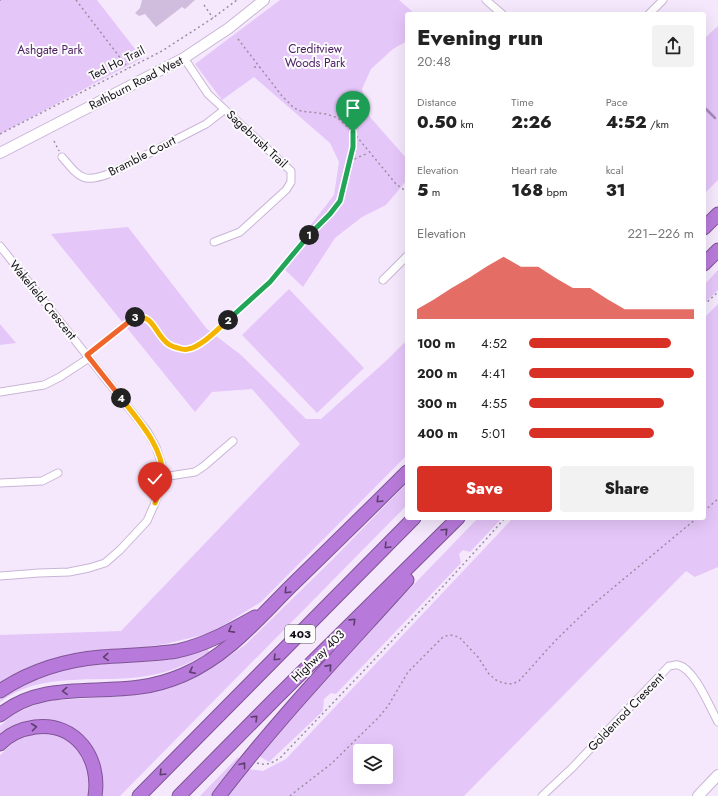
<!DOCTYPE html>
<meta charset="utf-8">
<style>
body{margin:0;font-family:Jost,sans-serif;background:#f2f2f2;color:#222;height:100vh;display:flex;flex-direction:column;font-size:15px;white-space:nowrap}
*{box-sizing:border-box;margin:0}
p{font-size:13px;color:#767676}
.icon{flex:none;width:22px;height:22px;fill:none;stroke:currentColor;stroke-width:2;stroke-linecap:round;stroke-linejoin:round}
.map{position:relative;flex:1;overflow:hidden}
.sheet{position:absolute;left:405px;top:12px;width:301px;height:508px;display:flex;flex-direction:column;background:#fff;border-radius:4px;box-shadow:0 4px 16px #0002}
.sheet>*{flex:none}
.buttons{position:absolute;left:353px;top:744px;display:grid;gap:8px}
.buttons a{display:grid;place-items:center;width:40px;height:40px;border-radius:4px;background:#fff;box-shadow:0 4px 16px #0002;font-size:20px}
.pin{position:absolute;display:grid;place-items:center;width:34px;height:34px;color:#fff;margin:-41px -17px;border-radius:50% 50% 50% 0;rotate:-45deg;box-shadow:0 0 4px #0007}
.pin .icon{rotate:45deg}
.km{position:absolute;width:20px;height:20px;margin:-10px;border-radius:50%;background:#222;color:#fff;font-size:11px;line-height:20px;text-align:center}
.round{display:grid;place-items:center;flex:none;width:42px;height:42px;border-radius:4px;background:#f2f2f2}
.summary{display:flex;align-items:center;justify-content:space-between;height:68px;padding:0 12px}
h1{font-size:22px;font-weight:800;line-height:30px}
.stats{display:grid;grid-template-columns:repeat(3,1fr);gap:6px;height:68px;padding:4px 12px}
.stats div{display:grid;align-content:center}
.stats b{font-size:17px;font-weight:800}
.stats small{font-size:11px;font-weight:400}
.stats p{font-size:11px}
.chart{height:112px;padding:8px 12px}
.chart p{display:flex;justify-content:space-between}
.chart svg{width:100%;height:72px;margin-top:4px;fill:#d93025;opacity:.7}
.button{display:flex;gap:8px;margin-top:auto;padding:8px 12px}
.button a{flex:1;height:46px;border-radius:4px;background:#d93025;color:#fff;font-size:16px;font-weight:800;line-height:46px;text-align:center}
.button a+a{background:#f2f2f2;color:#222}
ul{padding:0 12px;list-style:none;font-size:13px}
li{display:grid;grid-template-columns:64px 48px 1fr;align-items:center;height:30px}
li i{height:10px;border-radius:5px;background:#d93025}
.map>svg:first-child{display:block}
</style>
<div class="map">
<svg width="718" height="796" viewBox="0 0 718 796">
<rect width="100%" height="100%" fill="#f5e8fd"/>
<g fill="#e5c6f9" fill-rule="evenodd">
<path d="M0,0h97l45,58 -142,76z"/>
<path d="M280,0h119l16,14h-8v27l-14,8 -22,20 -9,20 8,28 37,42v21l-21,25 -24,12 -27,21 -32,49 -23,-22 54,-70 5,-33 -9,-19 -76,-66 -32,23 -27,-36z"/>
<path d="M718,26v154l-14,14v-155z"/>
<path d="M128,227l79,102 34,26 65,64h15l66,-59 20,-20v115l-146,147 -50,31 -46,11 -32,5 -39,2 -30,5 -29,9 -35,17v-47l121,-4 179,-187 -48,-55 -40,3 -17,20 -144,-178z"/>
<path d="M718,270v20l-14,14v-19z"/>
<path d="M289,289l75,79 -47,45 -75,-78z"/>
<path d="M718,304v263l-23,10 -9,-6 -222,225h-236l20,-27 15,2 23,-12 227,-241h191v-200zM360,751h26v26h-26z"/>
<path d="M0,324l16,19 -16,2z"/>
<path d="M407,483v22l-287,291h-20l1,-22 -7,-23 -14,-17 -21,-9 -59,15v-14l14,-12 30,-13 96,-6 41,-11 30,-15 34,-24 88,-86z"/>
<path d="M478,518h24l-32,34 -7,-2 -4,4 2,9 -125,131 -5,-1 -7,6 -1,12 -54,51 -10,-6 106,-121z"/>
<path d="M208,649l1,3c-21,13 -44,22 -69,25 -47,6 -99,-6 -140,25v-2c22,-17 60,-32 87,-35 26,-3 53,-2 79,-5 15,-2 28,-6 42,-11z"/>
<path d="M36,733l20,1 22,13 9,15 4,18 -3,16h-88v-41l15,-14z"/>
<path d="M238,757l4,4 -28,35h-14z"/>
</g>
<g fill="none" stroke-linecap="round" stroke-linejoin="round">
<path stroke="#a987be" stroke-width="2.5" d="M704,107l11,11"/>
</g>
<path fill="#d0bcdc" d="M142,0h53l-10,9 -3,-2 -26,20 -11,-13 -6,2 -4,-3 5,-5z"/>
<g fill="none" stroke-linecap="round" stroke-linejoin="round">
<defs>
<g id="street">
<path d="M486,0l16,14"/>
<path d="M649,14l14,-14"/>
<path d="M184,58l24,36 83,77v11l-5,8 -46,42 -26,10"/>
<path d="M62,157c18,21 21,27 49,16l95,-49 18,-14"/>
<path d="M0,246l147,185 9,16 5,15 2,15 -8,26 -8,18 -27,29 -15,13 -16,5 -20,4 -30,1 -39,3"/>
<path d="M383,280l24,-24"/>
<path d="M0,392l44,-7 16,-8 29,-19"/>
<path d="M163,477l32,-5 9,-6 29,-25"/>
<path d="M0,483l42,-2 16,-8"/>
<path d="M542,796l30,-28 97,-102c3,0 7,-2 9,-1 17,4 32,43 40,57"/>
</g>
<g id="secondary">
<path d="M0,153l184,-95 45,-30 35,-28"/>
<path d="M698,796l20,-21"/>
</g>
<g id="highway">
<path d="M704,228l14,-14"/>
<path d="M704,264l14,-14"/>
<path d="M0,691c30,-20 65,-31 101,-34 25,-2 50,-2 76,-6 28,-6 53,-20 78,-34"/>
<path d="M0,715c40,-33 92,-21 140,-28 15,-2 29,-6 43,-12 44,-19 74,-55 107,-88 39,-38 78,-76 117,-115"/>
<path d="M0,744c9,-10 22,-15 35,-17 41,-5 66,31 60,69"/>
<path d="M139,796l275,-278"/>
<path d="M179,796l97,-98 182,-180"/>
<path d="M219,796c58,-76 124,-145 188,-216"/>
</g>
</defs>
<use href="#street" stroke="#c9b5d6" stroke-width="9"/>
<use href="#secondary" stroke="#c9b5d6" stroke-width="12"/>
<use href="#highway" stroke="#7f5496" stroke-width="15"/>
<g stroke="#998fa0" stroke-width="1.5" stroke-dasharray="2 3" stroke-linecap="butt">
<path d="M0,0h1"/>
<path d="M76,0l52,68"/>
<path d="M204,5l9,13"/>
<path d="M238,39l44,57 12,12 7,3 25,3 12,4 15,14 43,52 11,8"/>
<path d="M254,67h6"/>
<path d="M0,134l162,-83 51,-33 24,-18"/>
<path d="M54,141l5,10"/>
<path d="M350,161l18,-8"/>
<path d="M704,305l14,-13"/>
<path d="M92,351l44,-35c21,2 20,23 39,31 3,1 8,3 12,3 11,-1 74,-58 84,-69 12,-14 22,-29 35,-42 9,-11 28,-26 34,-39 2,-5 3,-12 5,-17 4,-17 8,-33 8,-51"/>
<path d="M704,511l14,-12"/>
<path d="M257,763c9,3 15,0 23,-5 76,-79 152,-158 225,-240"/>
<path d="M290,796l6,-5 35,-27 48,-47 9,-11 20,-34 34,-34 4,-2 4,-1 9,2 19,20 11,17 7,6 7,3 9,1 7,-3 36,-40 35,-34 107,-89"/>
</g>
<use href="#street" stroke="#fff" stroke-width="7"/>
<use href="#secondary" stroke="#fff" stroke-width="10"/>
<use href="#highway" stroke="#b87ada" stroke-width="13"/>
</g>
<defs><path id="oneway-chevron" d="M-2-3.5L2.5 0L-2 3.5" fill="none" stroke-width="1.6" stroke-linecap="round" stroke-linejoin="round"/></defs>
<g stroke="#5e3e6f">
<use href="#oneway-chevron" transform="translate(379 500) rotate(135)"/>
<use href="#oneway-chevron" transform="translate(445 531) rotate(-46)"/>
<use href="#oneway-chevron" transform="translate(387 546) rotate(135)"/>
<use href="#oneway-chevron" transform="translate(287 591) rotate(135)"/>
<use href="#oneway-chevron" transform="translate(353 621) rotate(-44)"/>
<use href="#oneway-chevron" transform="translate(231 630) rotate(151)"/>
<use href="#oneway-chevron" transform="translate(106 657) rotate(176)"/>
<use href="#oneway-chevron" transform="translate(276 658) rotate(135)"/>
<use href="#oneway-chevron" transform="translate(329 667) rotate(-48)"/>
<use href="#oneway-chevron" transform="translate(192 671) rotate(153)"/>
<use href="#oneway-chevron" transform="translate(65 691) rotate(177)"/>
<use href="#oneway-chevron" transform="translate(255 718) rotate(-45)"/>
<use href="#oneway-chevron" transform="translate(34 727) rotate(-7)"/>
<use href="#oneway-chevron" transform="translate(243 765) rotate(-52)"/>
<use href="#oneway-chevron" transform="translate(162 773) rotate(135)"/>
</g>
<g fill="none" stroke-linecap="round" stroke-linejoin="round">
<defs>
<path id="split-1" d="M309,235l21,-21 10,-13 13,-54v-15"/>
<path id="split-2" d="M228,320l42,-38 39,-47"/>
<path id="split-3" d="M135,317c17,-3 20,15 30,24 3,4 9,6 13,7 3,1 7,2 10,1 13,-2 30,-20 40,-29"/>
<path id="split-4" d="M121,398l-34,-43 48,-38"/>
<path id="split-5" d="M121,398c17,22 42,49 42,78 0,8 -5,19 -8,27"/>
</defs>
<use href="#split-1" stroke="#fff" stroke-width="8"/>
<use href="#split-2" stroke="#fff" stroke-width="8"/>
<use href="#split-3" stroke="#fff" stroke-width="8"/>
<use href="#split-4" stroke="#fff" stroke-width="8"/>
<use href="#split-5" stroke="#fff" stroke-width="8"/>
<use href="#split-1" stroke="#22a559" stroke-width="5"/>
<use href="#split-2" stroke="#22a559" stroke-width="5"/>
<use href="#split-3" stroke="#f5b400" stroke-width="5"/>
<use href="#split-4" stroke="#f0652b" stroke-width="5"/>
<use href="#split-5" stroke="#f5b400" stroke-width="5"/>
</g>
<g text-anchor="middle" dominant-baseline="central" stroke-width="4" stroke-linejoin="round" paint-order="stroke">
<rect fill="#fbfbfb" stroke="#59545c" stroke-width="1" x="285" y="625" width="30" height="18" rx="3"/>
<g font-size="11" font-weight="bold" fill="#140d18">
<text x="300" y="634">403</text>
</g>
<g font-size="12" fill="#4e2164" stroke="#fbfbfb">
<text x="315" y="49">Creditview<tspan x="315" dy="14">Woods Park</tspan></text>
<text x="50" y="50">Ashgate Park</text>
</g>
<g font-size="12" fill="#140d18" stroke="#fbfbfb">
<text transform="translate(117 63) rotate(-27)">Ted Ho Trail</text>
<text transform="translate(136 83) rotate(-27)">Rathburn Road West</text>
<text transform="translate(257 139) rotate(43)">Sagebrush Trail</text>
<text transform="translate(142 156) rotate(-27)">Bramble Court</text>
<text transform="translate(43 300) rotate(51)">Wakefield Crescent</text>
<text transform="translate(318 656) rotate(-44)">Highway 403</text>
<text transform="translate(626 712) rotate(-46)">Goldenrod Crescent</text>
</g>
</g>
</svg>
<div class="buttons">
<a><svg class="icon" aria-label="layers" viewBox="0 0 24 24"><path d="M12 4l9 5-9 5-9-5zM3 14l9 5 9-5"/></svg></a>
</div>
<div class="pin" style="left:353px;top:132px;background:#1e9e55"><svg class="icon" aria-label="arrive" viewBox="0 0 24 24"><path d="M6 21V4h12l-3 4 3 4H6"/></svg></div>
<div class="pin" style="left:155px;top:503px;background:#d93025"><svg class="icon" aria-label="check" viewBox="0 0 24 24"><path d="M5 12l5 5 9-10"/></svg></div>
<b class="km" style="left:309px;top:235px">1</b>
<b class="km" style="left:228px;top:320px">2</b>
<b class="km" style="left:135px;top:317px">3</b>
<b class="km" style="left:121px;top:398px">4</b>
<section class="sheet">
<div class="summary"><div><h1>Evening run</h1><p>20:48</p></div><a class="round"><svg class="icon" aria-label="share" viewBox="0 0 24 24"><path d="M12 15V3M7 8l5-5 5 5M5 13v7h14v-7"/></svg></a></div>
<div class="stats">
<div><p>Distance</p><b>0.50<small> km</small></b></div>
<div><p>Time</p><b>2:26</b></div>
<div><p>Pace</p><b>4:52<small> /km</small></b></div>
</div>
<div class="stats">
<div><p>Elevation</p><b>5<small> m</small></b></div>
<div><p>Heart rate</p><b>168<small> bpm</small></b></div>
<div><p>kcal</p><b>31</b></div>
</div>
<div class="chart"><p><span>Elevation</span>221–226 m</p>
<svg viewBox="0 0 160 44" preserveAspectRatio="none"><path d="M0 44V38L10 32L20 25L30 19L40 12L50 6L60 12L70 12L80 19L90 25L100 25L110 32L120 38L130 38L140 38L150 38L160 38V44z"/></svg>
</div>
<ul>
<li><b>100 m</b>4:52<i style="width:86%"></i></li>
<li><b>200 m</b>4:41<i style="width:100%"></i></li>
<li><b>300 m</b>4:55<i style="width:82%"></i></li>
<li><b>400 m</b>5:01<i style="width:76%"></i></li>
</ul>
<div class="button"><a>Save</a><a>Share</a></div>
</section>
</div>
